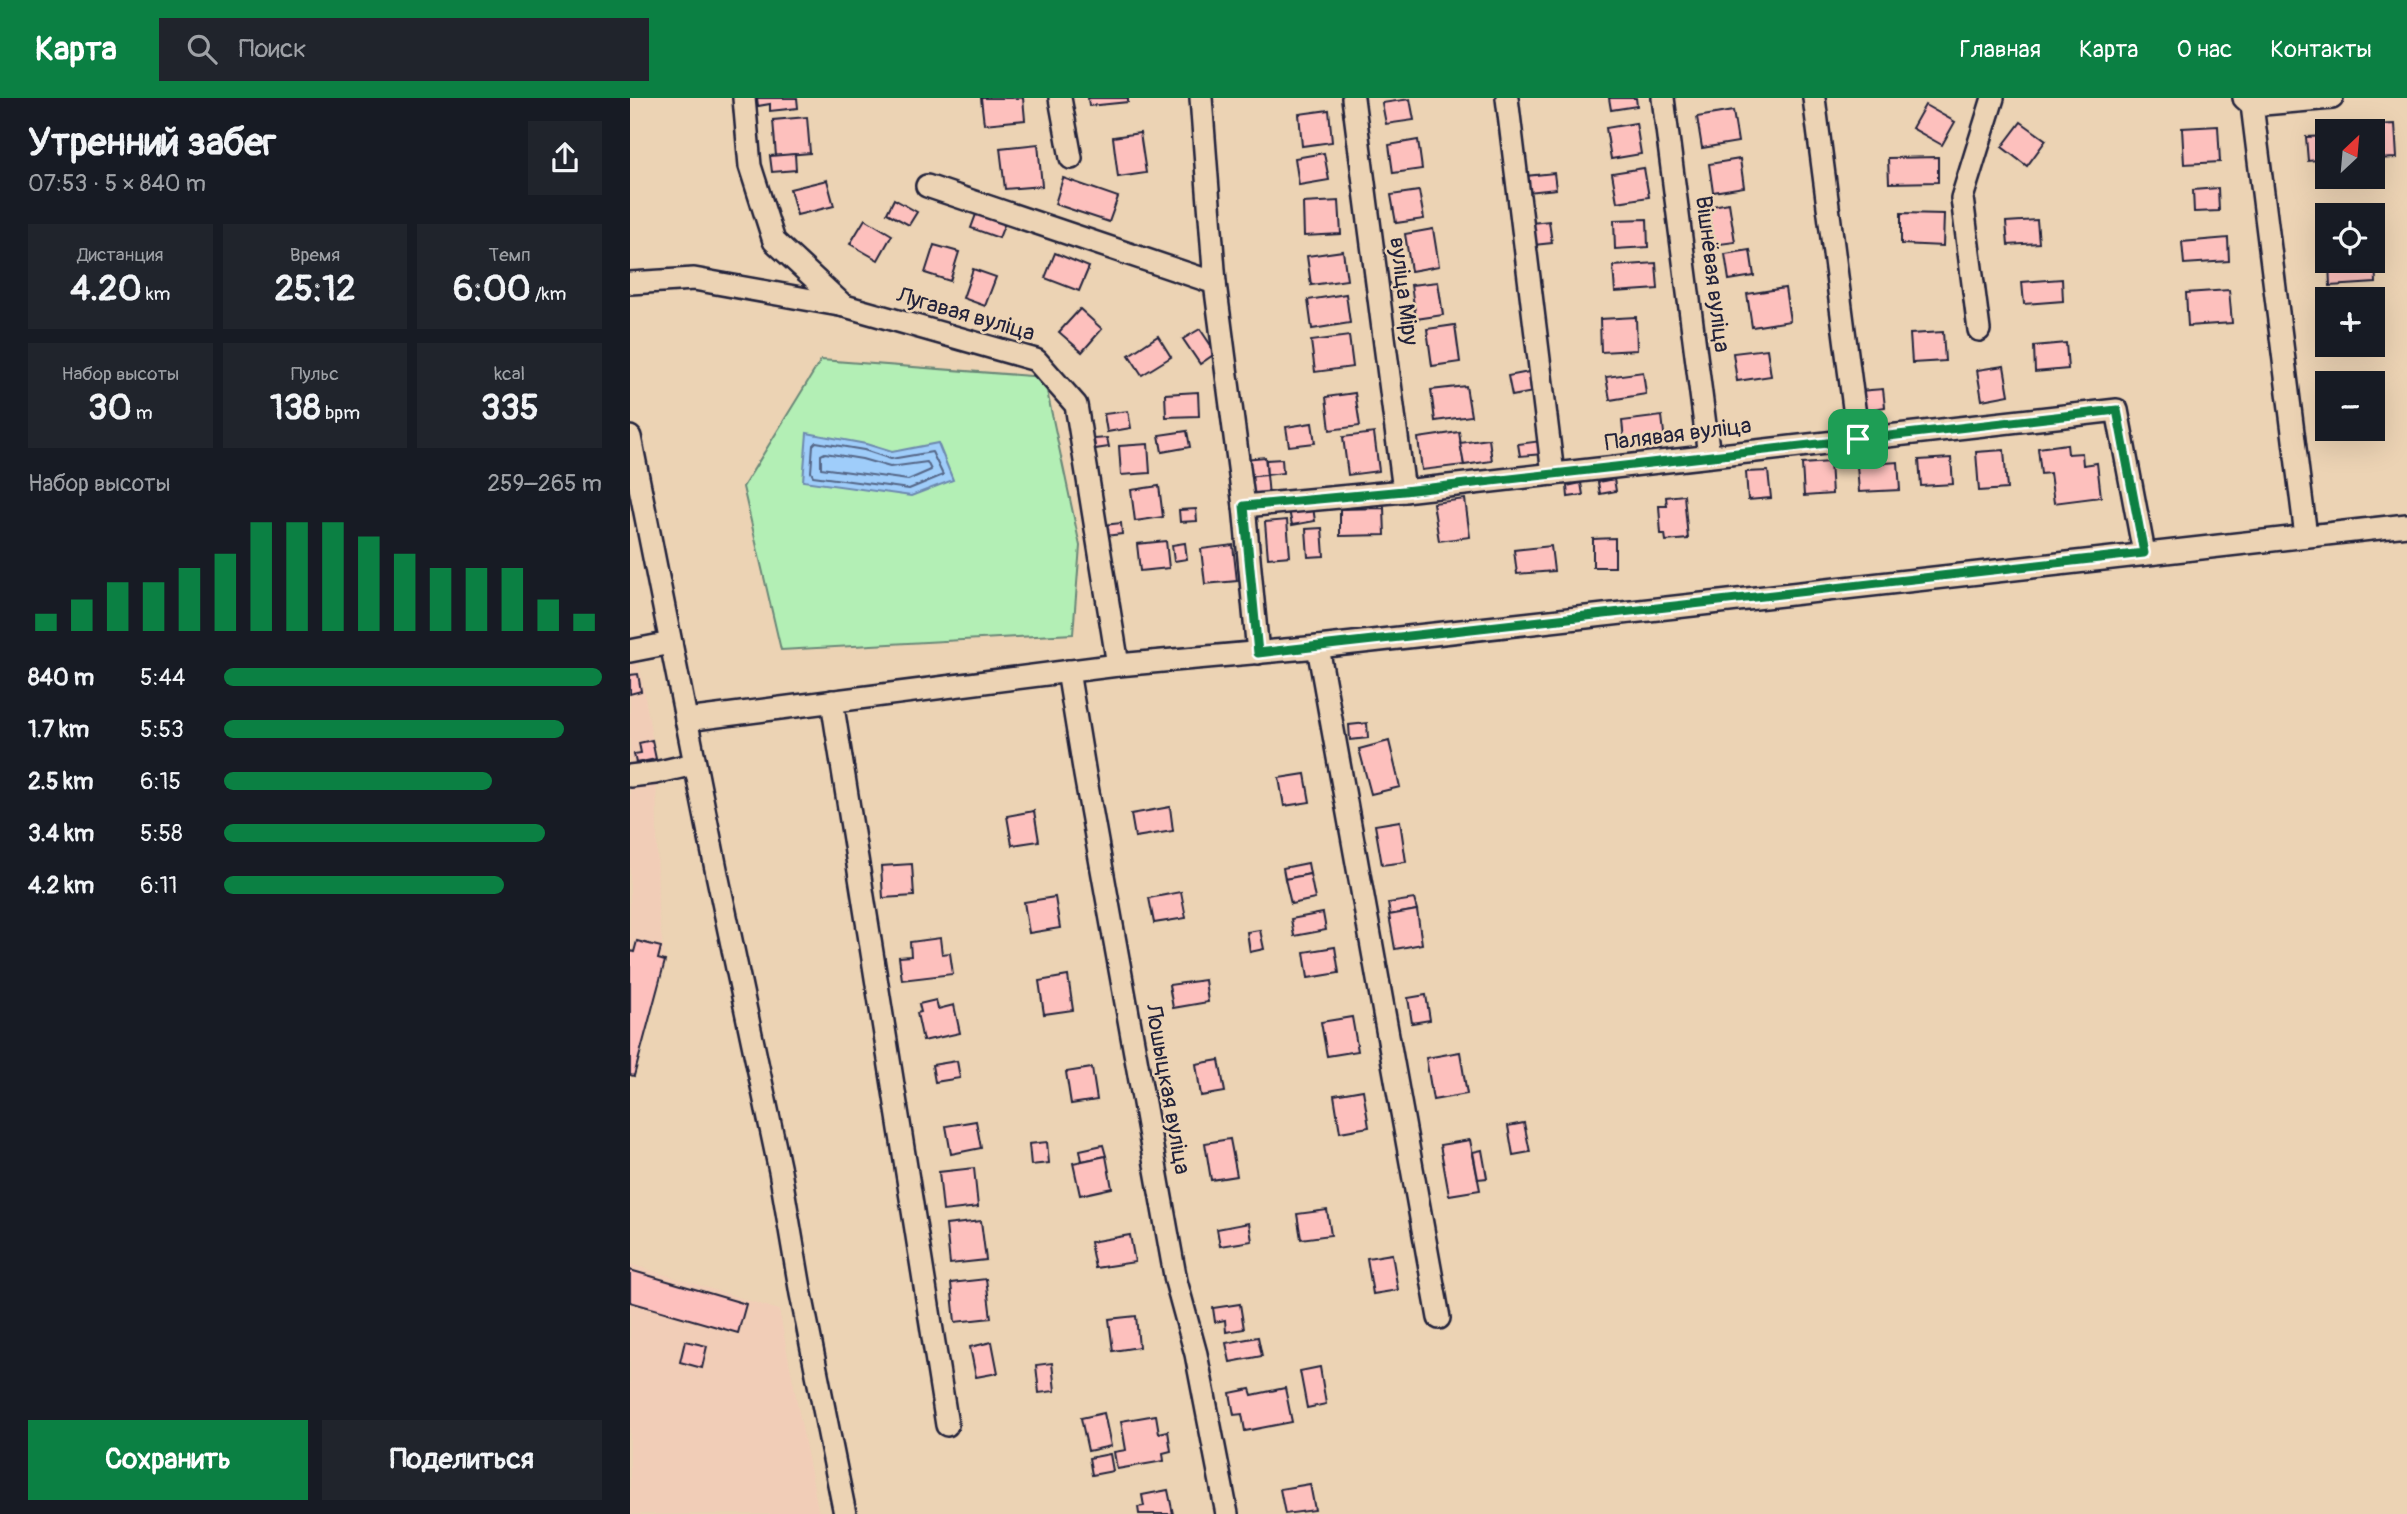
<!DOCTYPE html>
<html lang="ru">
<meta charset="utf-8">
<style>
body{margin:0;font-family:Pangolin,sans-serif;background:#20242c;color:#f1f3f6;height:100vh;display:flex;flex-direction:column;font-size:26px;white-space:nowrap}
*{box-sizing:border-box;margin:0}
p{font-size:23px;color:#9ea1a6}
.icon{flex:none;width:38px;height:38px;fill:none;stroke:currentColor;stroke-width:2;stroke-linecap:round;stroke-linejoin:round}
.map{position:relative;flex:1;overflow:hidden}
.details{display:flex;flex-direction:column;background:#171b24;width:630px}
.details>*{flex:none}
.needle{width:46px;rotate:26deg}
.fabs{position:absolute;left:1685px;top:21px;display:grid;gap:14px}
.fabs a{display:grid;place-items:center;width:70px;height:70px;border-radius:0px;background:#171b24;box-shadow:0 7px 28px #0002;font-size:35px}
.pin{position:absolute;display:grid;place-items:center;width:60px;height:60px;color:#fff;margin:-30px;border-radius:14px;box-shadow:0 4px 10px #0006}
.round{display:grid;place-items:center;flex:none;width:74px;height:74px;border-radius:0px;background:#20242c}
.headline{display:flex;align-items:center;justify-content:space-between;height:119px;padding:0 28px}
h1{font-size:38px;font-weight:700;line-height:52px}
.figures{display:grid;grid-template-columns:repeat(3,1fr);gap:10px;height:119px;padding:7px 28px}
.figures div{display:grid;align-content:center;border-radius:0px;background:#20242c;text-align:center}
.figures b{font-size:35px;font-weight:700}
.figures small{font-size:19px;font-weight:400}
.figures p{font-size:19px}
.chart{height:196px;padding:14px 28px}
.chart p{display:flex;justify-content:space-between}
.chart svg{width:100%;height:126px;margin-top:7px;stroke:#0b8043;stroke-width:6}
.action{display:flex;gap:14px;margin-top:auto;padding:14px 28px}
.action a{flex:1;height:80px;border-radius:0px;background:#0b8043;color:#fff;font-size:28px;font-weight:700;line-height:80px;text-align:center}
.action a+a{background:#20242c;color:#f1f3f6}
ul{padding:0 28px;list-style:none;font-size:23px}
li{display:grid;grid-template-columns:112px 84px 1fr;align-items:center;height:52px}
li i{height:18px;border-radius:9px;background:#0b8043}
header{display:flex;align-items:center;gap:42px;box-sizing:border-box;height:98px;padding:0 35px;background:#0b8043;color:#fff}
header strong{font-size:33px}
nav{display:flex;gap:38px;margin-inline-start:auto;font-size:24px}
.search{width:490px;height:63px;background:#20242c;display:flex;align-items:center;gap:18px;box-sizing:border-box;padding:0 24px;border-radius:0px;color:#9ea1a6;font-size:26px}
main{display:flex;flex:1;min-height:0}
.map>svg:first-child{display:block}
</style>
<header>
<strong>Карта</strong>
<div class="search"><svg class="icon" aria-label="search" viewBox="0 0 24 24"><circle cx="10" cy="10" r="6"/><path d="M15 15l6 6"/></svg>Поиск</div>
<nav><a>Главная</a><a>Карта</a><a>О нас</a><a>Контакты</a></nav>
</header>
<main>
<section class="details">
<div class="headline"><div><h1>Утренний забег</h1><p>07:53 · 5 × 840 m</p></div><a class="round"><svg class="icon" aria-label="share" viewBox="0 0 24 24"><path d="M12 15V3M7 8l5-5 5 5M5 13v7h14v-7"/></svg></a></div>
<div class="figures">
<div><p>Дистанция</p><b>4.20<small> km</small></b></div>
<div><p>Время</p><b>25:12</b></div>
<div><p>Темп</p><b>6:00<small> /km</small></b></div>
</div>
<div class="figures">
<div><p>Набор высоты</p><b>30<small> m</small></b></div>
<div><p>Пульс</p><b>138<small> bpm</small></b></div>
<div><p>kcal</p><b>335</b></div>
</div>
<div class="chart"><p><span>Набор высоты</span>259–265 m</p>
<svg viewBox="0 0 160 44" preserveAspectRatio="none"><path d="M5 44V38M15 44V33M25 44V27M35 44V27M45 44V22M55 44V17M65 44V6M75 44V6M85 44V6M95 44V11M105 44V17M115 44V22M125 44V22M135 44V22M145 44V33M155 44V38"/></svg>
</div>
<ul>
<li><b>840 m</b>5:44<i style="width:100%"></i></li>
<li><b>1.7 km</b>5:53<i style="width:90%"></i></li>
<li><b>2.5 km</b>6:15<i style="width:71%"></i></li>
<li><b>3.4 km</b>5:58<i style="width:85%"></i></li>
<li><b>4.2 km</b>6:11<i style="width:74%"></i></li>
</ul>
<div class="action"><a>Сохранить</a><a>Поделиться</a></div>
</section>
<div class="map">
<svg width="1777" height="1416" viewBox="0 0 1777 1416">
<rect width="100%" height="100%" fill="#ecd3b4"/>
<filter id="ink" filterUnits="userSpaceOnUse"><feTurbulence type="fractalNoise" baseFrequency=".0143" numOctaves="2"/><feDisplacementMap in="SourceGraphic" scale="14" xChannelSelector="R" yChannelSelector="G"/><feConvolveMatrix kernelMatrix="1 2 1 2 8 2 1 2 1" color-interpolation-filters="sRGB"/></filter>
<g filter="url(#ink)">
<g fill="#f1cdb7">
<path d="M0,540l11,36 15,85 2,153 7,49 -31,115h-4z"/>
<path d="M0,1166l149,46 40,204h-189z"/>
</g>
<path fill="#b3efb5" stroke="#6a8878" stroke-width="2" d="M191,262l223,17 36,169 -7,88 -292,16 -38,-163z"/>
<path fill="#9fcdfa" stroke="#6d89ae" stroke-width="2" d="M177,335l59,11 26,8 46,-9 15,37 -42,16 -108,-15z"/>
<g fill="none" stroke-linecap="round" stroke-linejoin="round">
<g stroke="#546687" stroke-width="2">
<path d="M186,344l48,8 27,9 41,-7 11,23 -34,14 -96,-13 -2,-4 2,-27z"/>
<path d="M195,355l37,6 28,8 37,-5 4,8 -23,10 -87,-12v-13z"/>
</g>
</g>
<g fill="#fdc0bd" stroke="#22223b" stroke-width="2">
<path d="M127,0h40l1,10 -28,3v-7l-12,2z"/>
<path d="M351,0h42l2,22 -41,4z"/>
<path d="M458,0h40v4l-39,4z"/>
<path d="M979,0h27l1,8 -26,4z"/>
<path d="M780,1l4,21 -28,4 -4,-21z"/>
<path d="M1295,7l30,17 -13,23 -30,-17z"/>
<path d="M699,12l3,32 -30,4 -3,-32z"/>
<path d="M1103,13l5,31 -36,6 -5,-31z"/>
<path d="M177,19l3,36 -34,3 -3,-36z"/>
<path d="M1391,24l25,18 -19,26 -25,-19z"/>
<path d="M1006,25l5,31 -30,5 -5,-31z"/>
<path d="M1765,26l2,34 -24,1 -2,-34z"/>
<path d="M1588,28l2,36 -36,2 -2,-36z"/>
<path d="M510,35l6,40 -28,4 -5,-40z"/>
<path d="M1698,38v23l-20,2 -2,-24z"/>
<path d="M788,42l4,29 -29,4 -4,-28z"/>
<path d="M408,46l4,42 -37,3 -5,-41z"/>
<path d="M694,55l5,27 -30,5 -4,-27z"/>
<path d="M165,56l1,16 -24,2 -2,-16z"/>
<path d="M1308,59v25l-49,1 -1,-25z"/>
<path d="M1110,61l4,28 -31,5 -4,-28z"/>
<path d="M1014,70l5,29 -32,5 -5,-29z"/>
<path d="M924,75l2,16 -28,3 -2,-16z"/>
<path d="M433,80l55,19 -9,25 -54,-18z"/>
<path d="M197,82l7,26 -37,9 -7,-26z"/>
<path d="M1588,90l1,23 -25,1 -1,-22z"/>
<path d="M789,93l5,28 -28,4 -5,-28z"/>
<path d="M264,101l23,13 -8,13 -22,-12z"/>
<path d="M709,103l2,33 -37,2 -1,-33z"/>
<path d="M1099,105l6,39 -22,3 -6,-38z"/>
<path d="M348,111l28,11 -7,18 -28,-10z"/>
<path d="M1271,115l43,1 -1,32 -42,-2z"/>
<path d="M235,121l27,16 -14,25 -28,-16z"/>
<path d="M1017,121l1,28 -33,2 -1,-29z"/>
<path d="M1407,122l2,23 -31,2 -2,-23z"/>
<path d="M919,123l3,22 -18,2 -2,-22z"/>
<path d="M803,131l6,37 -28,5 -6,-37z"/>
<path d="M1598,140l1,23 -45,3 -2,-22z"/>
<path d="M304,147l25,7 -9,29 -25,-8z"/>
<path d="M1120,152l4,26 -25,4 -4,-26z"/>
<path d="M713,153l4,29 -36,5 -4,-29z"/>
<path d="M425,155l34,14 -10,24 -34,-13z"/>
<path d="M1745,161l1,24 -46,3 -1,-24z"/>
<path d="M1026,165l2,26 -43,3 -2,-26z"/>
<path d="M343,171l23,8 -11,29 -22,-8z"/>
<path d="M1432,181l1,22 -39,3 -2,-22z"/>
<path d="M808,184l5,33 -27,4 -5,-34z"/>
<path d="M1155,190l5,33 -38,6 -5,-33z"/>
<path d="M1599,192l3,33 -44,3 -2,-33z"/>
<path d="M716,196l4,29 -38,6 -4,-29z"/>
<path d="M450,211l22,20 -20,23 -23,-20z"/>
<path d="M1006,219l1,33 -36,2 -1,-33z"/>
<path d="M825,227l5,37 -28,4 -5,-37z"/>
<path d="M570,231l16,24 -16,11 -17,-25z"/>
<path d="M1313,234l2,29 -33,2 -2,-29z"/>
<path d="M528,238l13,21 -29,18 -13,-20z"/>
<path d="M719,238l4,31 -38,5 -4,-31z"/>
<path d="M1436,245l2,26 -33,3 -1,-26z"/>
<rect x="1705" y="247" width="26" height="5"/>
<path d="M1137,251l4,27 -34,5 -4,-28z"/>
<path d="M1374,268l5,29 -27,5 -5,-30z"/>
<path d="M899,274l4,20 -21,4 -4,-20z"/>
<path d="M1013,274l3,22 -36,6 -4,-23z"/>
<path d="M836,288l5,30 -36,5 -4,-31z"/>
<path d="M1253,291l2,18 -23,4 -3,-20z"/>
<path d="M568,294l1,24 -33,1 -1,-23z"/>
<path d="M725,295l5,33 -30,4 -4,-33z"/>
<path d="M498,313l3,17 -24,4 -3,-18z"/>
<path d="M1032,318l3,26 -40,6 -3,-27z"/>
<path d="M682,325l3,20 -26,3 -3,-19z"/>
<path d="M557,333l3,16 -28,5 -3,-17z"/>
<path d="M829,334l5,33 -42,5 -4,-32z"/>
<path d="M744,335l5,38 -31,4 -5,-38z"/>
<path d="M477,340l2,9 -14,2 -1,-10z"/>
<path d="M859,341l3,22 -28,4 -4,-22z"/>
<path d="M911,343l2,13 -23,2 -2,-12z"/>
<path d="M518,346l2,29 -29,2 -2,-29z"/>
<path d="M1437,346l1,10 14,-1 1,12 14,-2 4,34 -47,6 -4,-30 -9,1 -3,-26z"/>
<path d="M1374,352l3,39 -28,2 -3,-39z"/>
<path d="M635,359l2,18 -21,2 -2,-18z"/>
<path d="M1321,360l2,26 -32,2 -2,-26z"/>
<path d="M652,361l1,14 -16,2 -1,-15z"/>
<path d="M1200,364l2,32 -28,2 -2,-32z"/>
<path d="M1268,364l2,28 -41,2 -2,-27z"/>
<path d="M1138,373l3,27 -23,2 -2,-28z"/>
<path d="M637,377l2,21 -21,2 -2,-21z"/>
<path d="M984,381l2,12 -16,3 -2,-12z"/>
<path d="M951,385l2,12 -15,2 -1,-11z"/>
<path d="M529,388l4,31 -28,4 -4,-31z"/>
<path d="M1054,397l4,44 -22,2 -1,-7h-4l-2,-28h8l-1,-9z"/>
<path d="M835,401l5,38 -31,4 -6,-38z"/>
<path d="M683,409l2,14 -23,4 -3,-15z"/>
<path d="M754,410l1,27 -45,1v-27z"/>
<path d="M566,411l1,12 -17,1 -1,-12z"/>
<path d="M657,422l3,36 -22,2 -3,-36z"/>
<path d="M491,425l1,11 -17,2 -1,-11z"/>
<path d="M692,430l2,28 -16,1 -2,-28z"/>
<path d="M985,440v29h-22v-28z"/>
<path d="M536,443l3,27 -29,3 -3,-27z"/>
<path d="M555,445l2,16 -13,2 -2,-16z"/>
<path d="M603,447l4,36 -32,3 -4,-35z"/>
<path d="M921,448l3,25 -37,3 -3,-24z"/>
<path d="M8,576l3,17 -11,3v-19z"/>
<path d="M737,625l1,15 -18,2 -1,-15z"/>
<path d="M22,642l4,19 -20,4 -2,-9 7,-1 -2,-10z"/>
<path d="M759,643l11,46 -29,7 -12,-45z"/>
<path d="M675,676l5,28 -26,4 -5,-28z"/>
<path d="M540,709l3,24 -38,6 -4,-23z"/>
<path d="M404,713l5,30 -27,4 -5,-29z"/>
<path d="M770,723l6,41 -24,3 -7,-40z"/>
<path d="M678,765l2,11 -25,5 -2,-11z"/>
<path d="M282,766l2,32 -31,2 -2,-32z"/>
<path d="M680,776l5,25 -24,5 -6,-25z"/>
<path d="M551,794l5,26 -32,5 -5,-25z"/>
<path d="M425,799l5,31 -31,5 -5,-31z"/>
<path d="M784,801l3,11 -27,5 -2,-12z"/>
<path d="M787,812l5,34 -27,5 -6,-34z"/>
<path d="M693,815l3,17 -32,6 -3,-17z"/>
<path d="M630,832l4,19 -14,3 -3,-20z"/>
<path d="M310,840l2,16 8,-1 3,21 -51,6 -3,-23 12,-1 -1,-14z"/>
<path d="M7,843l24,6 -3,12 7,2 -31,115 -4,-1v-124l4,1z"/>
<path d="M705,849l4,26 -31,5 -4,-26z"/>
<path d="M438,878l5,34 -29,4 -5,-33z"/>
<path d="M575,882l3,22 -35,6 -4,-23z"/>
<path d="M796,897l4,25 -18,3 -4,-25z"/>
<path d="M306,902l2,9 16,-4 6,28 -37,8 -6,-28 4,-1 -2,-8z"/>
<path d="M722,919l6,34 -31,5 -6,-34z"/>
<path d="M830,954l7,42 -34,6 -7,-42z"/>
<path d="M589,962l6,32 -24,4 -5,-32z"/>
<path d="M327,963l3,17 -25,4 -3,-17z"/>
<path d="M462,970l5,32 -26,4 -5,-32z"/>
<path d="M733,992l6,37 -29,5 -6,-37z"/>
<path d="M346,1023l5,27 -30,6 -5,-28z"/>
<path d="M894,1025l6,29 -17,3 -5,-29z"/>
<path d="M600,1041l7,37 -26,4 -6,-37z"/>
<path d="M840,1042l10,50 -31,5 -9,-50z"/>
<path d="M417,1044l2,21 -18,2 -2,-21z"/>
<path d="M473,1047l3,11 -24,5 -2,-11z"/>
<path d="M852,1052l5,28 -9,1 -5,-27z"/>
<path d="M476,1058l6,32 -32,7 -7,-32z"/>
<path d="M344,1070l4,39 -35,4 -4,-39z"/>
<path d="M697,1112l4,25 -30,4 -4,-25z"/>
<path d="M351,1123l5,39 -36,4 -4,-39z"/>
<path d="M619,1125l3,18 -32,5 -3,-17z"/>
<path d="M500,1137l5,27 -40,6 -5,-26z"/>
<path d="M762,1156l6,36 -25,4 -6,-36z"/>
<path d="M0,1172l116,34 -8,29 -108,-31z"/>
<path d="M356,1181l5,39 -36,4 -4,-39z"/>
<path d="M610,1206l4,25 -18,3 -1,-12 -10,2 -2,-14z"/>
<path d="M506,1218l3,31 -26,4 -4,-32z"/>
<path d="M628,1239l4,19 -32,6 -4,-19z"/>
<path d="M55,1243l22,5 -5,22 -22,-6z"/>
<path d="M362,1244l6,31 -22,4 -6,-30z"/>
<path d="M422,1265l3,28 -16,2 -3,-28z"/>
<path d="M690,1269l6,37 -19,4 -7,-37z"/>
<path d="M655,1290l7,34 -47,9 -3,-17 -8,1 -4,-22 20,-4 2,6z"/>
<path d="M474,1315l7,33 -23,5 -7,-33z"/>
<path d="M526,1317l3,18 9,-2 3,20 -8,2 1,8 -47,8 -3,-17 12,-2 -5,-29z"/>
<path d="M480,1356l3,17 -21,4 -3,-17z"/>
<path d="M680,1386l5,26 -30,4 -5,-25z"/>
<path d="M538,1392l5,24h-34l-1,-7 6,-1 -2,-11z"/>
</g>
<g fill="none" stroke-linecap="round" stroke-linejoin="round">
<defs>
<g id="minor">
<path d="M114,0l6,68 24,75 70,65"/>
<path d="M430,0l11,60"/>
<path d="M571,0l14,185 29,223 14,147"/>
<path d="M723,0l51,393"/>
<path d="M877,0l46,376"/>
<path d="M1033,0l46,358"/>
<path d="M1184,0l44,341"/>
<path d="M1614,0l8,7 54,431"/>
<path d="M1622,7l80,-7"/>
<path d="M297,88l288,97"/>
<path d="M0,185l64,-4 151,27 191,54 40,45 42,260"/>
<path d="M1349,232l-17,-132 31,-100"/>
<path d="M0,339l87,437 63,297 21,123 44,220"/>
<path d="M614,408l160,-15 713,-81 27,143"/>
<path d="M688,549l121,671"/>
<path d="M0,553l41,-8"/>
<path d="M438,573l17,104 91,506 20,73 31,160"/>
<path d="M202,603l115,724"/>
<path d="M56,622l432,-55 200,-18 1089,-122"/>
<path d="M0,678l25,-3 39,-9"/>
</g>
</defs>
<use href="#minor" stroke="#22223b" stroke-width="26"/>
<use href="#minor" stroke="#ecd3b4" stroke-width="21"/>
</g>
</g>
<g fill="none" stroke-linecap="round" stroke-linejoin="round" filter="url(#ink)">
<defs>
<path id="route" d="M1487,312l27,143 -886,100 -14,-147 160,-15z"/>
</defs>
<use href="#route" stroke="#fff" stroke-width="14"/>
<use href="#route" stroke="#0b8043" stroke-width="9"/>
</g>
<g text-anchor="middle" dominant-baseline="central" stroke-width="5" stroke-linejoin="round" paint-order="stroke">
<g font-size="23" fill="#22223b" stroke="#ecd3b4">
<text transform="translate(1083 176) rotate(83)">Вішнёвая вуліца</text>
<text transform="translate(774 193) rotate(83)">вуліца Міру</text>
<text transform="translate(336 216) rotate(16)">Лугавая вуліца</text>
<text transform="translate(1048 336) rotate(-7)">Палявая вуліца</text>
<text transform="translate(538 991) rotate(80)">Лошыцкая вуліца</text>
</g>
</g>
</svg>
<div class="fabs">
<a><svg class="needle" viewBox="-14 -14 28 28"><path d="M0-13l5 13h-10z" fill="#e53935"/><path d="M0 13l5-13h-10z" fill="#9ea1a6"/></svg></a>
<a><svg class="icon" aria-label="locate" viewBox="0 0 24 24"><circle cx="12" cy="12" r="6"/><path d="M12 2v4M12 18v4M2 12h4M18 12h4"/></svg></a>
<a>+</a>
<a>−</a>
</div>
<div class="pin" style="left:1228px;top:341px;background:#1e9e55"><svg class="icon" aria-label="arrive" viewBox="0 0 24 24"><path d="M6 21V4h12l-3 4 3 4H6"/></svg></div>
</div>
</main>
